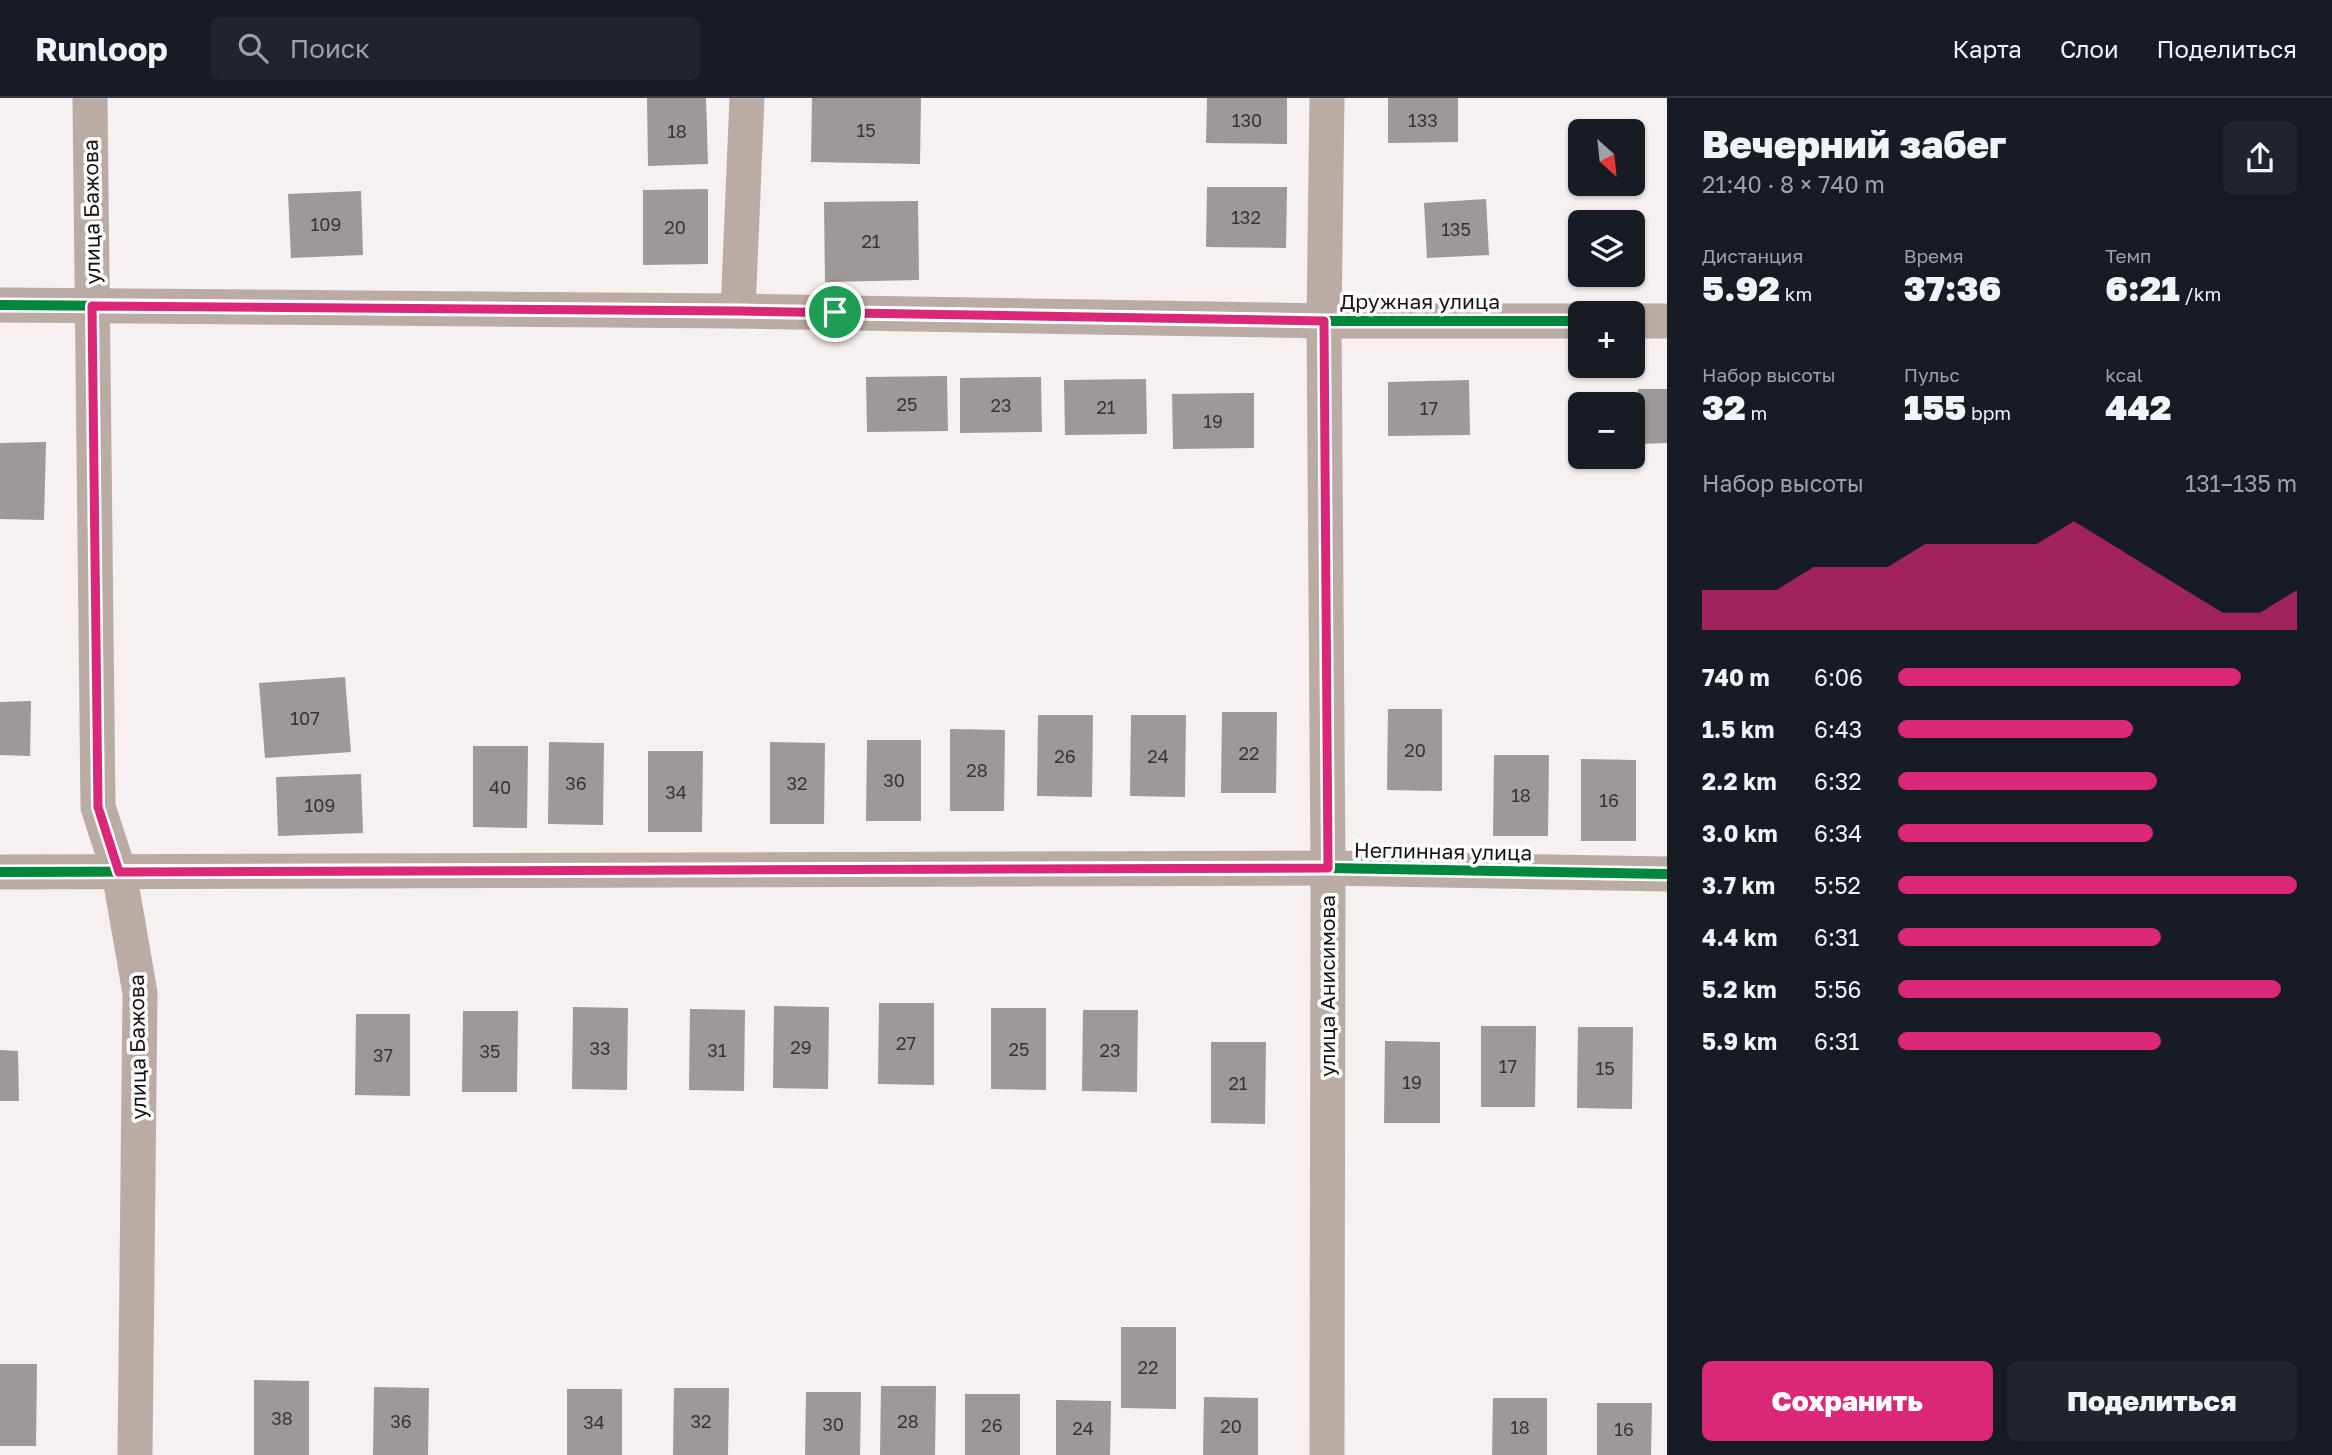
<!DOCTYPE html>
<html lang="ru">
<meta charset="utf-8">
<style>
body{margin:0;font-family:"Golos Text",sans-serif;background:#20242c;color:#f1f3f6;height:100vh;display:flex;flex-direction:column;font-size:26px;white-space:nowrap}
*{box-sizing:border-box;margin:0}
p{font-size:23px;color:#9ea1a6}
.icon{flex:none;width:38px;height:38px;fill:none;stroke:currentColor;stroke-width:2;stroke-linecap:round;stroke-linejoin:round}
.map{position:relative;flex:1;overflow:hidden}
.panel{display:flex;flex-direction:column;background:#171b24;width:665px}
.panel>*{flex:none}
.needle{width:46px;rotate:153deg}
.fabs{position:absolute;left:1568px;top:21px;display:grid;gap:14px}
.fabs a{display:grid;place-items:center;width:77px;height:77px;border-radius:10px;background:#171b24;box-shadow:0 2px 5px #0004;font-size:35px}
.pin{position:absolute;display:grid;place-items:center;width:60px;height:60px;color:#fff;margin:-30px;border:4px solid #fff;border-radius:50%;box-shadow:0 2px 7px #0007}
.round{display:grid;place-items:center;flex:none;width:74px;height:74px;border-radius:10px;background:#20242c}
.headline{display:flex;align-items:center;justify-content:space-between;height:119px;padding:0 35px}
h1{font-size:38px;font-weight:800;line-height:52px}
.figures{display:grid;grid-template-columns:repeat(3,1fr);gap:10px;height:119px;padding:7px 35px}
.figures div{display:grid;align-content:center}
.figures b{font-size:35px;font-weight:800}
.figures small{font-size:19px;font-weight:400}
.figures p{font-size:19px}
.chart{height:196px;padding:14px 35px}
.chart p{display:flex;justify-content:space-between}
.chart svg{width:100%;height:126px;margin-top:7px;fill:#db2777;opacity:.7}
.button{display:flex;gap:14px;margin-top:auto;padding:14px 35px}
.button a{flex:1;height:80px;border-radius:10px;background:#db2777;color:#fff;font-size:28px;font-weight:800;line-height:80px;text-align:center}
.button a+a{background:#20242c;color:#f1f3f6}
ul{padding:0 35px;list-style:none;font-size:23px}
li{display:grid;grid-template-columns:112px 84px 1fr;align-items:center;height:52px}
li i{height:18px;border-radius:9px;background:#db2777}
header{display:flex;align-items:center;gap:42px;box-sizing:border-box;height:98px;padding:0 35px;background:#171b24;border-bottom:2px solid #363941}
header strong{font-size:33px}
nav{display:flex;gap:38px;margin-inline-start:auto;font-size:24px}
.search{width:490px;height:63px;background:#20242c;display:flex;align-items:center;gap:18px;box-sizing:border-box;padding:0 24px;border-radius:10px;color:#9ea1a6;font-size:26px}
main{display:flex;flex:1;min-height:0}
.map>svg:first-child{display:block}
</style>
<header>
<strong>Runloop</strong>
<div class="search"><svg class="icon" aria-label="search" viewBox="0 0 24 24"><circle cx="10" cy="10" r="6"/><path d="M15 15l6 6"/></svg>Поиск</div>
<nav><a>Карта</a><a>Слои</a><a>Поделиться</a></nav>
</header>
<main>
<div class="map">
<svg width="1667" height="1357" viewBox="0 0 1667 1357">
<rect width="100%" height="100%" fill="#f6f0f0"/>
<g fill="#9d9999">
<path d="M647,0h59l2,66 -60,2z"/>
<path d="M812,0h109l-1,66 -109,-2z"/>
<path d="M1207,0h80v46l-81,-1z"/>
<path d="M1388,0h70v44l-70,1z"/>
<path d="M1207,89h80l-1,61 -80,-1z"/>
<path d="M708,91v75l-65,1v-75z"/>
<path d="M361,93l2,64 -72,3 -3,-64z"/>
<path d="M1486,101l3,56 -62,3 -3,-55z"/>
<path d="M918,103l1,79 -94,2 -1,-80z"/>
<path d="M947,278l1,55 -81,1 -1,-55z"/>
<path d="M1041,279l1,55 -82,1v-55z"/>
<path d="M1146,281l1,55 -82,1 -1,-55z"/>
<path d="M1469,282l1,55 -82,1v-54z"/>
<path d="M1638,291h29v54l-29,1z"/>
<path d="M1254,295v55l-81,1 -1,-55z"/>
<path d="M46,344l-2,78 -44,-1v-76z"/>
<path d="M345,579l6,75 -86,6 -6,-75z"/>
<path d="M31,603l-1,55 -30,-1v-53z"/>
<path d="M1388,611h54v82l-55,-1z"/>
<path d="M1222,614h55l-1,81h-55z"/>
<path d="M1038,617h55l-1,82 -55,-1z"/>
<path d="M1131,617h55l-1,82 -55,-1z"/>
<path d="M950,631l55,1 -1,81h-54z"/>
<path d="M867,642h54v81h-55z"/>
<path d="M549,644l55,1 -1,82 -55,-1z"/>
<path d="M770,644l55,1 -1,81h-54z"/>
<path d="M473,648h55l-1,82 -54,-1z"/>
<path d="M648,653h55l-1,81h-54z"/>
<path d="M1494,657h55l-1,81h-55z"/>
<path d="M1581,661l55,1v81h-55z"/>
<path d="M361,676l2,59 -85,3 -2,-59z"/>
<path d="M879,905h55v82l-56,-1z"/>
<path d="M774,908l55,1 -1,82 -55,-1z"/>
<path d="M573,909l55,1 -1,82 -55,-1z"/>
<path d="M991,910h55v82l-55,-1z"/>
<path d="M690,911l55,1 -1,81 -55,-1z"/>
<path d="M1083,912h55l-1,82 -55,-1z"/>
<path d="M463,913h55l-1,81h-55z"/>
<path d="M356,916h54v82l-55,-1z"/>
<path d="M1481,928h55l-1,81h-54z"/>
<path d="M1578,929h55l-1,82 -55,-1z"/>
<path d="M1385,943l55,1v81h-56z"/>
<path d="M1211,944h55l-1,82 -54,-1z"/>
<path d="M0,952l18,1 1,50h-19z"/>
<path d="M1121,1229h55v82l-55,-1z"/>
<path d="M0,1266h37l-1,82h-36z"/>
<path d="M254,1282l55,1v74h-55z"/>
<path d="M881,1288h55l-1,69h-55z"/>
<path d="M374,1289l55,1 -1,67h-55z"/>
<path d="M674,1290h55l-1,67h-55z"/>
<rect x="567" y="1291" width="55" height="66"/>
<path d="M806,1294h55l-1,63h-55z"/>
<rect x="965" y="1296" width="55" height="61"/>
<path d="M1204,1299l54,1v57h-55z"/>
<path d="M1493,1300h54v57h-55z"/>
<path d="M1056,1302l55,1 -1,54h-54z"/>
<path d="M1597,1305h55l-1,52h-54z"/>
</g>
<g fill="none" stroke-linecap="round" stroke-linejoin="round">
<g stroke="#baaca4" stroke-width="35">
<path d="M90,0l8,709 21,65 21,121 -5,462"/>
<path d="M0,207l738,6 586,10h256"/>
<path d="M738,213l9,-213"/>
<path d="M1633,223h34"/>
<path d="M0,774l1328,-4 339,6"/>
<path d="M1327,1357l1,-587 -4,-547 3,-223"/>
</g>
<defs>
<g id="cycleway">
<path d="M0,207l738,6 586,10h256"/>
<path d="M0,774l1328,-4 339,6"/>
</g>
</defs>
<use href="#cycleway" stroke="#fefefe" stroke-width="15"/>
<use href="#cycleway" stroke="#00873e" stroke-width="10"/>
</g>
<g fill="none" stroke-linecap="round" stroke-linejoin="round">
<defs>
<path id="route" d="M92,208l646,5 586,10 4,547 -1209,4 -21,-65z"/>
</defs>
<use href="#route" stroke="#fff" stroke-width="14"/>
<use href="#route" stroke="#db2777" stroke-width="9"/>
</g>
<g text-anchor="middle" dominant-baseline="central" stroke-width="7" stroke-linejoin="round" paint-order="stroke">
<g font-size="18" fill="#3a3535">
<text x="1247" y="22">130</text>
<text x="1423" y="22">133</text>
<text x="866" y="32">15</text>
<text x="677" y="33">18</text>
<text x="1246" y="119">132</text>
<text x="326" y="126">109</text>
<text x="675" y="129">20</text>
<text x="1456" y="131">135</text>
<text x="871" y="143">21</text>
<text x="907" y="306">25</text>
<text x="1001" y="307">23</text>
<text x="1106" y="309">21</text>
<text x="1429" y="310">17</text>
<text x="1213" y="323">19</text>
<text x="305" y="620">107</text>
<text x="1415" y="652">20</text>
<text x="1249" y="655">22</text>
<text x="1065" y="658">26</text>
<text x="1158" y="658">24</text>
<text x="977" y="672">28</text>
<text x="894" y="682">30</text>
<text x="576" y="685">36</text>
<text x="797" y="685">32</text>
<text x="500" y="689">40</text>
<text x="676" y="694">34</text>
<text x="1521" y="697">18</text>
<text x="1609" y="702">16</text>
<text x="320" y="707">109</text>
<text x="906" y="945">27</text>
<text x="801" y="949">29</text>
<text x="600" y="950">33</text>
<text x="1019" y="951">25</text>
<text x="717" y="952">31</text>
<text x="1110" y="952">23</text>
<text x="490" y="953">35</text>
<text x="383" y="957">37</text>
<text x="1508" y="968">17</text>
<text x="1605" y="970">15</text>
<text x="1412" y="984">19</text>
<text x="1238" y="985">21</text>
<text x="1148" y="1269">22</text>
<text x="282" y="1320">38</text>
<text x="401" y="1323">36</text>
<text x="701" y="1323">32</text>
<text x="908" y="1323">28</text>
<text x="594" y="1324">34</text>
<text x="833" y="1326">30</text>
<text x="992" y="1327">26</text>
<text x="1231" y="1328">20</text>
<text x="1520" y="1329">18</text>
<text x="1083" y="1330">24</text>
<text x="1624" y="1331">16</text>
</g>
<g font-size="21" fill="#191414" stroke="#fefefe">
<text transform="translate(91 114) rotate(-91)">улица Бажова</text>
<text x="1420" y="203">Дружная улица</text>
<text transform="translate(1443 753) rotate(1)">Неглинная улица</text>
<text transform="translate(1327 888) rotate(-90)">улица Анисимова</text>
<text transform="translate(137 949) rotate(-91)">улица Бажова</text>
</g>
</g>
</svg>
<div class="fabs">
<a><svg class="needle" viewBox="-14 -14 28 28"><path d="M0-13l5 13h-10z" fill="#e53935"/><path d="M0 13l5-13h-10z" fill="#9ea1a6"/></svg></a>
<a><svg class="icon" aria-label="layers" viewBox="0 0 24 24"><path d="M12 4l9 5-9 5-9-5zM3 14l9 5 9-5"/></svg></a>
<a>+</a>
<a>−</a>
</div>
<div class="pin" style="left:835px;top:214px;background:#1e9e55"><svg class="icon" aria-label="arrive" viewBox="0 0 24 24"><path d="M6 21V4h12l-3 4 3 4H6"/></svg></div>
</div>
<section class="panel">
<div class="headline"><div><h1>Вечерний забег</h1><p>21:40 · 8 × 740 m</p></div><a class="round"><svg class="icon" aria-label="share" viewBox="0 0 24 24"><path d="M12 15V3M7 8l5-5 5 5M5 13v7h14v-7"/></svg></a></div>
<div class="figures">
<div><p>Дистанция</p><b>5.92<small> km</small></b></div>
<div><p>Время</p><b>37:36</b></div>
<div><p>Темп</p><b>6:21<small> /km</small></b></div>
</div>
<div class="figures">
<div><p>Набор высоты</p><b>32<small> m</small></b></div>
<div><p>Пульс</p><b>155<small> bpm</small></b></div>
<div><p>kcal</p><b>442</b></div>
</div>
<div class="chart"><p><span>Набор высоты</span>131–135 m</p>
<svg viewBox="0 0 160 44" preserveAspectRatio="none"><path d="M0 44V30L10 30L20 30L30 22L40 22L50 22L60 14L70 14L80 14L90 14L100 6L110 14L120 22L130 30L140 38L150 38L160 30V44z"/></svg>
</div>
<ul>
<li><b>740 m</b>6:06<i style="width:86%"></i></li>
<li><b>1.5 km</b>6:43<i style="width:59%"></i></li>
<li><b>2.2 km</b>6:32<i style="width:65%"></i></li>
<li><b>3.0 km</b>6:34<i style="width:64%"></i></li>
<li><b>3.7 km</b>5:52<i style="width:100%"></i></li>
<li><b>4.4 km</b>6:31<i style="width:66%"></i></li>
<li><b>5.2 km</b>5:56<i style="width:96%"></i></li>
<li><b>5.9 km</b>6:31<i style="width:66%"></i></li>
</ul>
<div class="button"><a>Сохранить</a><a>Поделиться</a></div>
</section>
</main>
